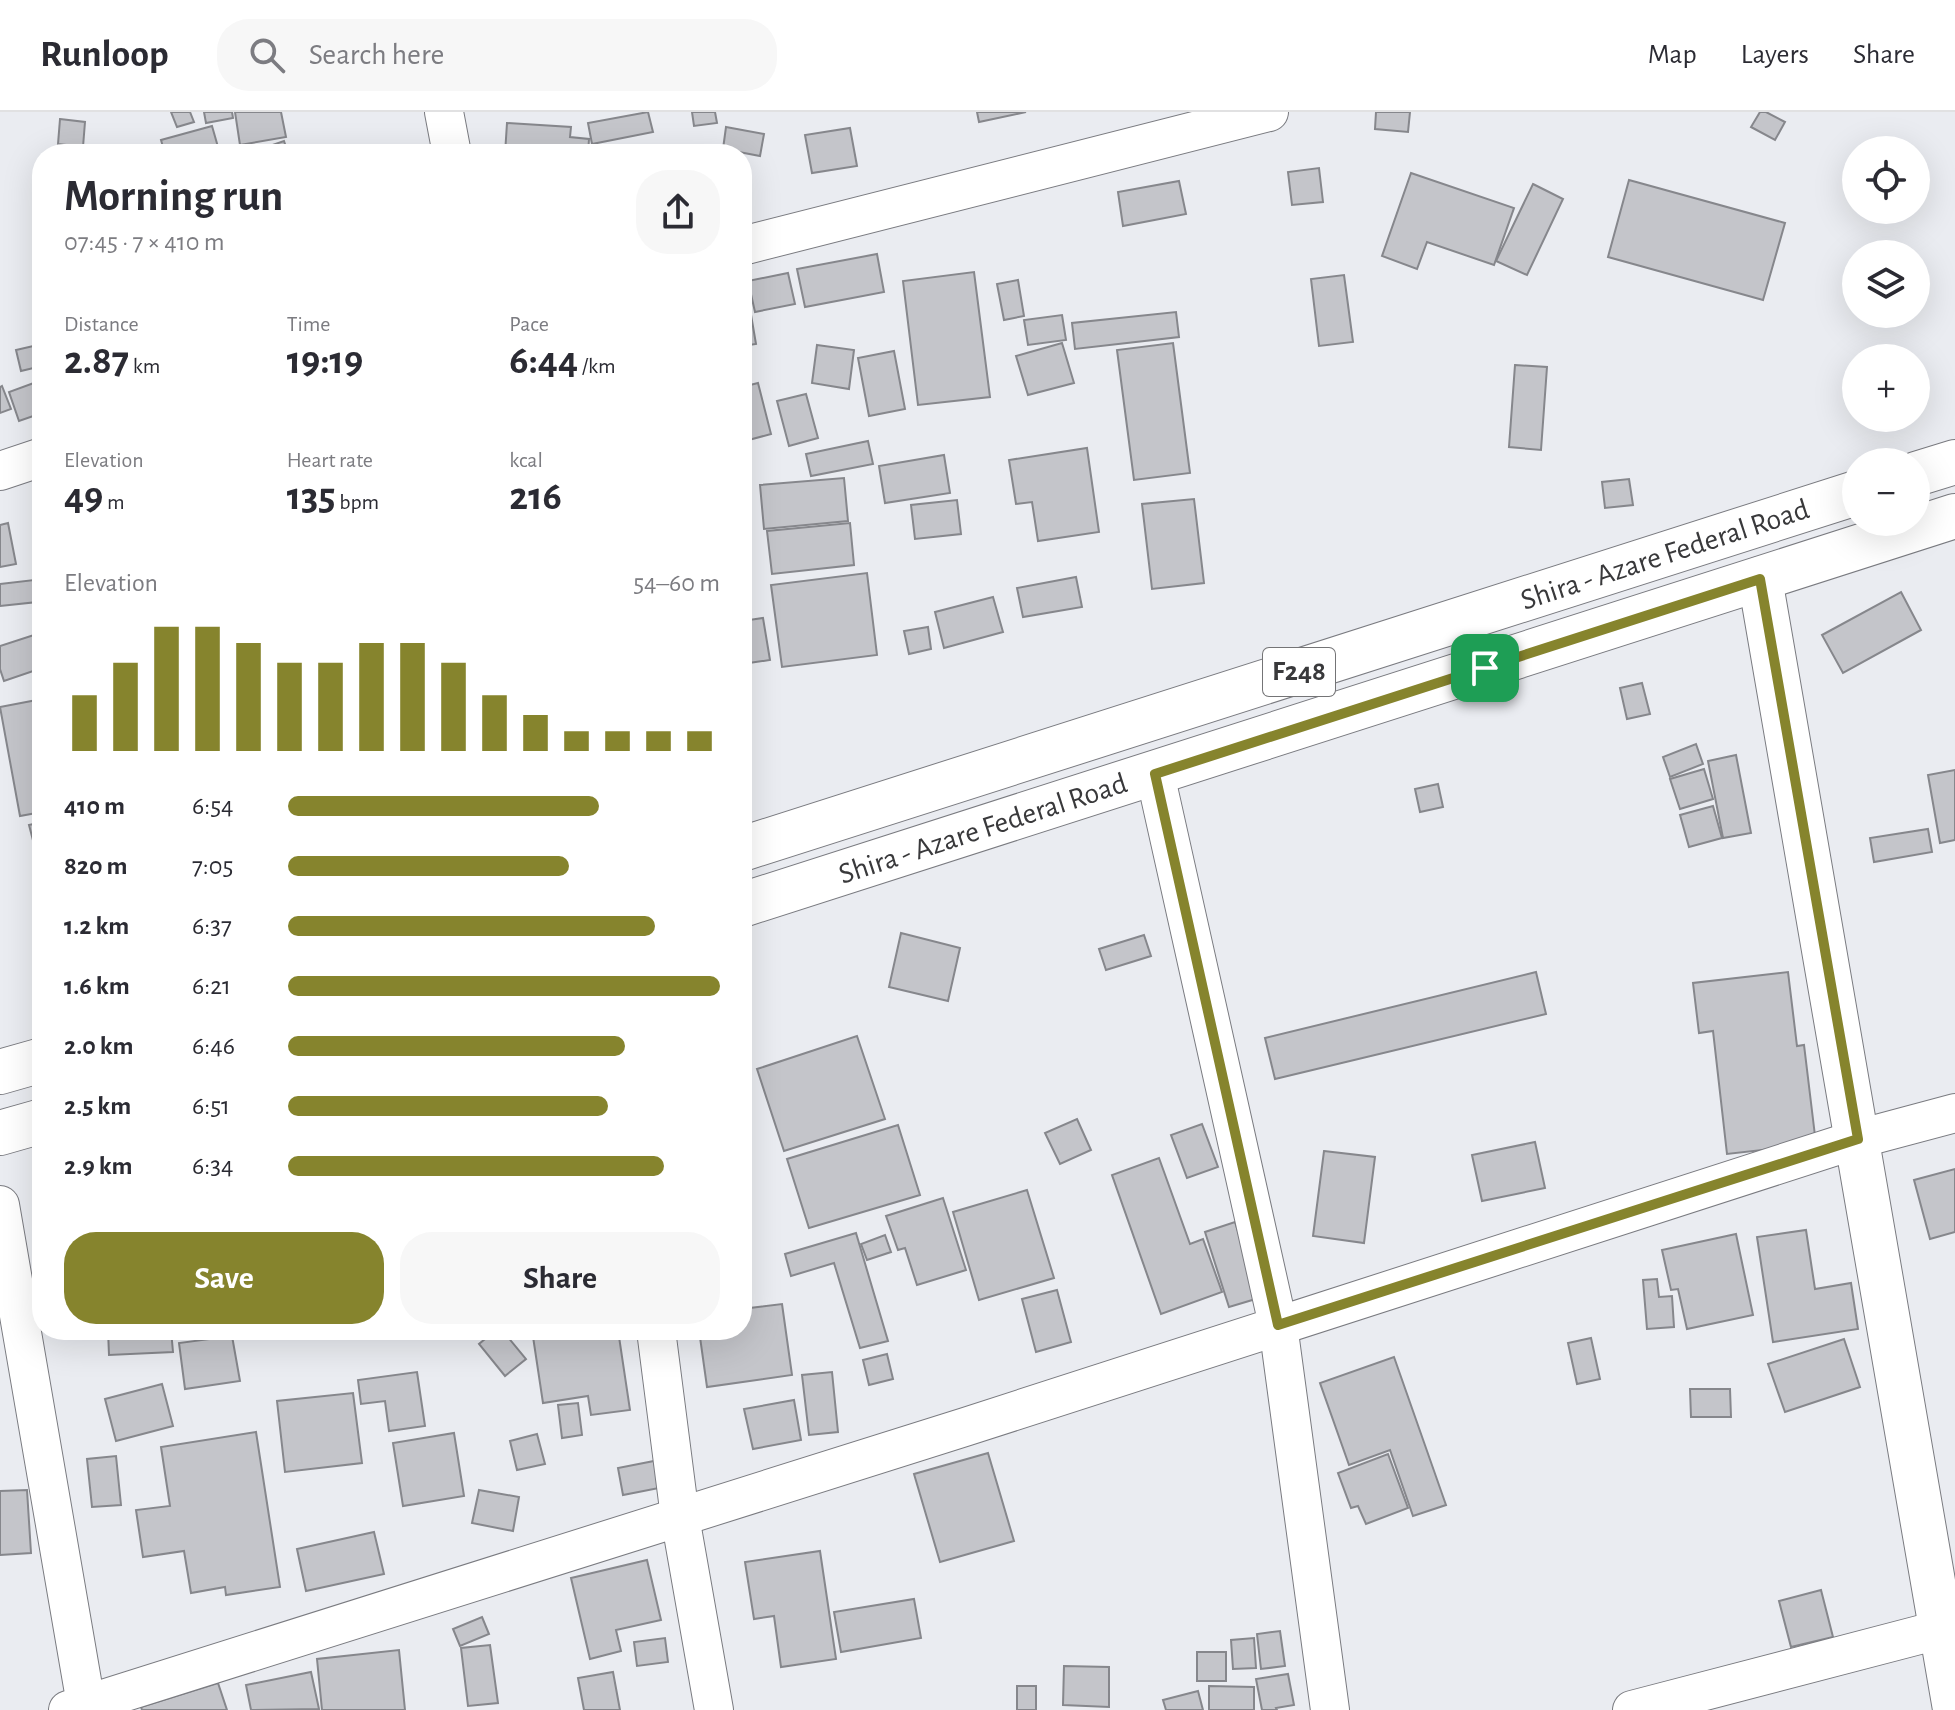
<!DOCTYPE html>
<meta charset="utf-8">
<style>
body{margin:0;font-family:"Alegreya Sans",sans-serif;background:#f7f7f7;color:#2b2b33;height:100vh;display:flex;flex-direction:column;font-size:30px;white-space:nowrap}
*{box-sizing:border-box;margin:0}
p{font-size:26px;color:#7c7c81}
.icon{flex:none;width:44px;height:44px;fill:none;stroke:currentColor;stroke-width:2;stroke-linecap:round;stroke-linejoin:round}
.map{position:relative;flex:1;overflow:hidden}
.sheet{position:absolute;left:32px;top:32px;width:720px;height:1196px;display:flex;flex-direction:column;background:#fff;border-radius:32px;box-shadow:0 8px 32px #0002}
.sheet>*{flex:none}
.buttons{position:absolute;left:1842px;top:24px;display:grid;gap:16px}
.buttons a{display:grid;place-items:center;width:88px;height:88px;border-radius:50%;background:#fff;box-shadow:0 8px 32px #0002;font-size:40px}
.pin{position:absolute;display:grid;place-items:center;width:68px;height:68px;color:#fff;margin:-34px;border-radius:16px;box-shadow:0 4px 12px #0006}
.round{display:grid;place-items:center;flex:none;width:84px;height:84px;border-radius:32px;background:#f7f7f7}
.headline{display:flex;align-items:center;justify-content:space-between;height:136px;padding:0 32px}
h1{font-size:44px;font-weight:700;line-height:60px}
.metrics{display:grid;grid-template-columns:repeat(3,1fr);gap:12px;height:136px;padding:8px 32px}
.metrics div{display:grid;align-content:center}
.metrics b{font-size:40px;font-weight:700}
.metrics small{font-size:22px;font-weight:400}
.metrics p{font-size:22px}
.chart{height:224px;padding:16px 32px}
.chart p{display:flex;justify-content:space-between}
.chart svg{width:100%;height:144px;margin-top:8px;stroke:#86842d;stroke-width:6}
.button{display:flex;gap:16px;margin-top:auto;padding:16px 32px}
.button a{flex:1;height:92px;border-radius:32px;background:#86842d;color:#fff;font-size:32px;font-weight:700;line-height:92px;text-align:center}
.button a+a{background:#f7f7f7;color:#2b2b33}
ul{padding:0 32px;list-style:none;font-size:26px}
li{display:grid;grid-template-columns:128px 96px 1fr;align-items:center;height:60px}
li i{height:20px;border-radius:10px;background:#86842d}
header{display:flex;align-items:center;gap:48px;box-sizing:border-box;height:112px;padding:0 40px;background:#fff;border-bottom:2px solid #e1e1e2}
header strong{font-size:38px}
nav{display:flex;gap:44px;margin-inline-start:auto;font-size:28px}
.search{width:560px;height:72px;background:#f7f7f7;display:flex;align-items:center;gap:20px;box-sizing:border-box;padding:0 28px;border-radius:32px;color:#7c7c81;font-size:30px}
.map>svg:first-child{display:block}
</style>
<header>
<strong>Runloop</strong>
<div class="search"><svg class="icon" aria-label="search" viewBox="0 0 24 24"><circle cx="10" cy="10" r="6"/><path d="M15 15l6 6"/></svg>Search here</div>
<nav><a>Map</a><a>Layers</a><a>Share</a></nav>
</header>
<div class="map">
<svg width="1955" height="1598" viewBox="0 0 1955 1598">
<rect width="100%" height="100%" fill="#eaecf1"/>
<g fill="#c4c5ca" stroke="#86878c" stroke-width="2">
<path d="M171,0h19l4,10 -17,5z"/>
<path d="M204,0h28l1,6 -27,5z"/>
<path d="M235,0h46l5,25 -46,8z"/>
<path d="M648,0l5,20 -61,12 -4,-21z"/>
<path d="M692,0h23l2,11 -23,3z"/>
<path d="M977,0h49l-47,10z"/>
<path d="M1376,0h34l-2,20 -33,-3z"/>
<path d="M1760,0h6l19,10 -10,18 -24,-13z"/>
<path d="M60,7l25,3 -2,25 -25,-3z"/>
<path d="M507,11l64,4 -1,10 19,2 -1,15h-83z"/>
<path d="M212,14l8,28h-55l-4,-14z"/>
<path d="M726,15l38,7 -4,22 -37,-7z"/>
<path d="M850,16l7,38 -45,7 -7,-38z"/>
<path d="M284,29l4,12 -26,1 -1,-5z"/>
<path d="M1319,56l4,34 -31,3 -4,-33z"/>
<path d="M1411,61l103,35 -20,57 -67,-23 -10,27 -35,-13z"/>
<path d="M1629,68l156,43 -22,77 -155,-43z"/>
<path d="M1179,69l7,33 -63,12 -5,-34z"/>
<path d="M1533,72l30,15 -36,76 -31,-14z"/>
<path d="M877,142l7,38 -79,15 -8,-38z"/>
<path d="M974,160l16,125 -72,8 -15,-124z"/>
<path d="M788,161l7,31 -40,8 -7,-31z"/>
<path d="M1344,163l9,67 -34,4 -8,-67z"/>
<path d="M1018,168l6,36 -20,4 -7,-36z"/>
<path d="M750,197l6,35 -14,2v-36z"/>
<path d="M1176,200l3,25 -104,12 -3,-26z"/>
<path d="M1062,203l4,25 -38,5 -4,-25z"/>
<path d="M1062,231l12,40 -46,12 -12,-39z"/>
<path d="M1173,231l17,130 -56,7 -17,-130z"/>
<path d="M42,232v22l-21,5 -5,-21z"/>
<path d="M817,233l37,5 -5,39 -37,-6z"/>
<path d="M894,239l11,58 -36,7 -11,-58z"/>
<path d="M1515,253l32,2 -6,83 -32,-3z"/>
<path d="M42,268v33l-23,8 -10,-29z"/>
<path d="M758,271l13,51 -26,7 -3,-13v-41z"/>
<path d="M2,274l9,23 -11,4v-26z"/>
<path d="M806,282l12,44 -29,8 -12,-45z"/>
<path d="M868,329l5,23 -62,12 -5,-22z"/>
<path d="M1087,336l12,84 -61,9 -6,-39 -16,2 -7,-44z"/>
<path d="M944,343l6,38 -65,10 -6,-37z"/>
<path d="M844,366l4,43 -84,8 -4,-44z"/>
<path d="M1629,367l4,26 -28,3 -3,-26z"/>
<path d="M1194,387l10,84 -52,6 -10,-85z"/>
<path d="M957,388l4,34 -46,5 -4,-34z"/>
<path d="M8,411l8,41 -16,3v-42z"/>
<path d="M850,411l4,42 -82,9 -5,-43z"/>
<path d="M867,461l10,82 -95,12 -11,-82z"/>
<path d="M1076,465l6,30 -59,10 -6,-29z"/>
<path d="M34,468l3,22 -37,4v-22z"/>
<path d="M1901,480l20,38 -78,43 -21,-38z"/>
<path d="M993,485l10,35 -59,16 -9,-36z"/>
<path d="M763,506l7,42 -28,4v-43z"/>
<path d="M928,515l3,22 -22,5 -5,-23z"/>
<path d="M37,522l5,15v19l-38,13 -4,-12v-23z"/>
<path d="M1642,571l8,31 -23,5 -7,-31z"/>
<path d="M42,587v113l-22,4 -20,-109z"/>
<path d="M1696,632l7,20 -33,13 -7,-20z"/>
<path d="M1736,643l15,78 -28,5 -15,-77z"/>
<path d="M1704,657l9,30 -33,10 -10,-30z"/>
<path d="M1955,658v70l-15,3 -12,-68z"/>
<path d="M1438,672l5,23 -23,5 -5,-23z"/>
<path d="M1713,694l9,32 -33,9 -9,-32z"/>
<path d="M42,710v53l-13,-50z"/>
<path d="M1928,717l4,23 -58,10 -4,-24z"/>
<path d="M901,821l59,15 -12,53 -59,-14z"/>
<path d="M1144,823l7,21 -45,14 -7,-21z"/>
<path d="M1536,860l10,42 -271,65 -10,-41z"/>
<path d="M1788,860l9,74 7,-1 12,99 -89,10 -14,-123 -14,2 -6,-50z"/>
<path d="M857,924l28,83 -101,32 -27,-82z"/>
<path d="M1077,1007l14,31 -31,14 -15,-31z"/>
<path d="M1202,1012l16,43 -31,11 -16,-43z"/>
<path d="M898,1013l22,70 -111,33 -22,-69z"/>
<path d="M1535,1030l10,46 -63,13 -10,-46z"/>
<path d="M1324,1039l51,6 -11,86 -51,-7z"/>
<path d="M1159,1046l31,86 13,-5 19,53 -61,22 -49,-139z"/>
<path d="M1955,1057v63l-25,7 -16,-59z"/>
<path d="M1027,1078l27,88 -75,22 -26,-88z"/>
<path d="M943,1086l23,72 -49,15 -12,-37 -7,2 -12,-34z"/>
<path d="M1235,1110l24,76 -30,9 -24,-75z"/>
<path d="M1806,1118l9,59 36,-6 7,46 -85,13 -16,-105z"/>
<path d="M856,1121l32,108 -28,7 -26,-85 -43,13 -6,-22z"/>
<path d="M1736,1122l17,81 -66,14 -9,-40 -7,1 -9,-40z"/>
<path d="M885,1123l6,17 -24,8 -6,-16z"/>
<path d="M1657,1167l2,18 13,-1 2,31 -27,2 -4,-49z"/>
<path d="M1057,1178l14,52 -35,10 -14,-53z"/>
<path d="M782,1192l10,71 -85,12 -8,-57h43v-21z"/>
<path d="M108,1218h63l2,22 -64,3z"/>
<path d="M496,1218h6l24,29 -21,17 -26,-32z"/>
<path d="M532,1218h86l12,80 -39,5 -3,-19 -45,7z"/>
<path d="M232,1224l8,45 -55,8 -6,-46z"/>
<path d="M1591,1226l9,41 -23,5 -9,-41z"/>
<path d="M1844,1227l16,48 -75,25 -17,-48z"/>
<path d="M887,1242l6,25 -24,6 -6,-25z"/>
<path d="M1394,1245l52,148 -33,11 -23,-66 -41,15 -29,-82z"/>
<path d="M417,1260l8,54 -36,5 -4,-30 -24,3 -3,-24z"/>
<path d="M832,1260l6,60 -29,3 -7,-60z"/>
<path d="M162,1272l11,42 -57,15 -11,-42z"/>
<path d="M1690,1277h40l1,28h-40z"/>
<path d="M353,1281l9,70 -77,9 -8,-71z"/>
<path d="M794,1288l7,40 -48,9 -9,-40z"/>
<path d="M578,1291l4,32 -20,3 -4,-33z"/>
<path d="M256,1320l24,155 -54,8 -1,-8 -34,6 -7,-42 -41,6 -7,-47 34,-4 -9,-59z"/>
<path d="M454,1321l10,63 -61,10 -10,-63z"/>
<path d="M537,1322l8,30 -28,6 -7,-29z"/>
<path d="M988,1341l26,88 -74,21 -26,-88z"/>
<path d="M1388,1342l20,54 -42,16 -8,-18 -7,2 -13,-35z"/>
<path d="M116,1344l5,49 -29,2 -5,-48z"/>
<path d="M654,1349l5,27 -36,7 -5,-27z"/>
<path d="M27,1378l4,63 -31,2v-64z"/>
<path d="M479,1378l40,7 -6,34 -41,-8z"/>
<path d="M374,1420l10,42 -78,17 -9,-42z"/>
<path d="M820,1439l16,108 -55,8 -7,-51 -20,3 -9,-57z"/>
<path d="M647,1448l14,60 -45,10 5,21 -31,8 -19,-81z"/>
<path d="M1821,1478l12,47 -42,10 -12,-46z"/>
<path d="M914,1487l7,39 -80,14 -7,-40z"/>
<path d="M482,1505l7,17 -29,12 -7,-17z"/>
<path d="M1280,1519l5,35 -24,3 -4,-35z"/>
<path d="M665,1526l3,24 -31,4 -3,-24z"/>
<path d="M1254,1526l2,30 -23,1 -2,-29z"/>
<path d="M490,1533l8,58 -30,3 -7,-58z"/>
<path d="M399,1538l6,60h-83l-5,-51z"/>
<rect x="1197" y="1540" width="29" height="29"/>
<path d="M1064,1554l45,1v40l-46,-2z"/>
<path d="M311,1560l8,37 -68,1 -5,-25z"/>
<path d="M613,1560l7,38h-36l-6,-32z"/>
<path d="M1288,1562l6,31 -18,3 1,2h-15l-6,-31z"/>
<path d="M218,1571l9,27h-85l-1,-3z"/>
<rect x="1017" y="1574" width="19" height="24"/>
<path d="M1209,1574l45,1v23h-45z"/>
<path d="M1198,1579l5,19h-37l-3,-10z"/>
</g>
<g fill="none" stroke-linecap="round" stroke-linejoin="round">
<defs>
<g id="minor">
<path d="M444,0l8,42"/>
<path d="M742,134l527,-134"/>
<path d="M0,359l42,-14"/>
<path d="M1155,662l123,551 52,385"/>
<path d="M0,1093l87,505"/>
<path d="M656,1218l24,187 34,193"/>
<path d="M68,1598l897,-283 893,-288 97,-26"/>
<path d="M1632,1598l310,-81"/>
</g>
<path id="tertiary" d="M1760,467l195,1130"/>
<g id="primary">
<path d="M1916,362l39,-12"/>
<path d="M742,737l1114,-356"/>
<path d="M742,793l1213,-389"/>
<path d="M0,960l42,-12"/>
<path d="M0,1021l42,-12"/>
</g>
</defs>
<use href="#minor" stroke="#7a7b80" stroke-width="40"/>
<use href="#tertiary" stroke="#7a7b80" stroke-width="46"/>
<use href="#primary" stroke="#7a7b80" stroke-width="46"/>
<use href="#minor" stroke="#fff" stroke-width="38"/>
<use href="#tertiary" stroke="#fff" stroke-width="44"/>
<use href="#primary" stroke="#fff" stroke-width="44"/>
</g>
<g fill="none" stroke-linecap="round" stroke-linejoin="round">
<defs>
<path id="route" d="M1760,467l98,560 -580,186 -123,-551z"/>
</defs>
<use href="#route" stroke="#fff" stroke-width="16"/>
<use href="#route" stroke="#86842d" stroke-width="10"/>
</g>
<g text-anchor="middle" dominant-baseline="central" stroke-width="8" stroke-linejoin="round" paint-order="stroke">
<rect fill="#fff" stroke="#747476" stroke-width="2" x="1263" y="536" width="72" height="48" rx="6"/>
<g font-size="28" font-weight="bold" fill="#39393b">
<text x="1299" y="560">F248</text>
</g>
<g font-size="30" fill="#39393b" stroke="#fff">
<text transform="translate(1665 443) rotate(-18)">Shira - Azare Federal Road</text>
<text transform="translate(983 717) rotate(-18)">Shira - Azare Federal Road</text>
</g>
</g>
</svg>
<div class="buttons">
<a><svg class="icon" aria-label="locate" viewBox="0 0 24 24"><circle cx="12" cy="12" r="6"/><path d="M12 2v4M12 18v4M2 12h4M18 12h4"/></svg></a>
<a><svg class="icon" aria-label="layers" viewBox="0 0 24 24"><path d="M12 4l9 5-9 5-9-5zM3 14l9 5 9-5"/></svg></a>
<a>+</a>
<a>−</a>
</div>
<div class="pin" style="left:1485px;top:556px;background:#1e9e55"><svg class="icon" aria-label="arrive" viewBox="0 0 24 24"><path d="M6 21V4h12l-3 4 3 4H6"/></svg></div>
<section class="sheet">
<div class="headline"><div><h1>Morning run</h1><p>07:45 · 7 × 410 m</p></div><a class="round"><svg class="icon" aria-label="share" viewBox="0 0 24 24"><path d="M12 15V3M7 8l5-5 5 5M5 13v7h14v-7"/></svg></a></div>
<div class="metrics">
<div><p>Distance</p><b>2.87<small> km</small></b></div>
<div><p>Time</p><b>19:19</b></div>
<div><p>Pace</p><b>6:44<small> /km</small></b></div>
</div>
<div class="metrics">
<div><p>Elevation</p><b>49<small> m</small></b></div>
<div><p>Heart rate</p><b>135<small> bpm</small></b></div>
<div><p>kcal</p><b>216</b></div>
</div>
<div class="chart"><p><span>Elevation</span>54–60 m</p>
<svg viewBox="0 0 160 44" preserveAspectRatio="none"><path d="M5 44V27M15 44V17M25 44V6M35 44V6M45 44V11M55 44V17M65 44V17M75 44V11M85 44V11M95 44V17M105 44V27M115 44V33M125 44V38M135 44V38M145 44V38M155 44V38"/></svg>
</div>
<ul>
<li><b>410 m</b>6:54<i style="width:72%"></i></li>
<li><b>820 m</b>7:05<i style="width:65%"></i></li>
<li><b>1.2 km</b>6:37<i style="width:85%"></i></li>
<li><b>1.6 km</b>6:21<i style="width:100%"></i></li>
<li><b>2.0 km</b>6:46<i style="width:78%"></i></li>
<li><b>2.5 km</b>6:51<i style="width:74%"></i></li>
<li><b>2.9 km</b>6:34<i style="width:87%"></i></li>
</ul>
<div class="button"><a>Save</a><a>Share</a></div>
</section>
</div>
